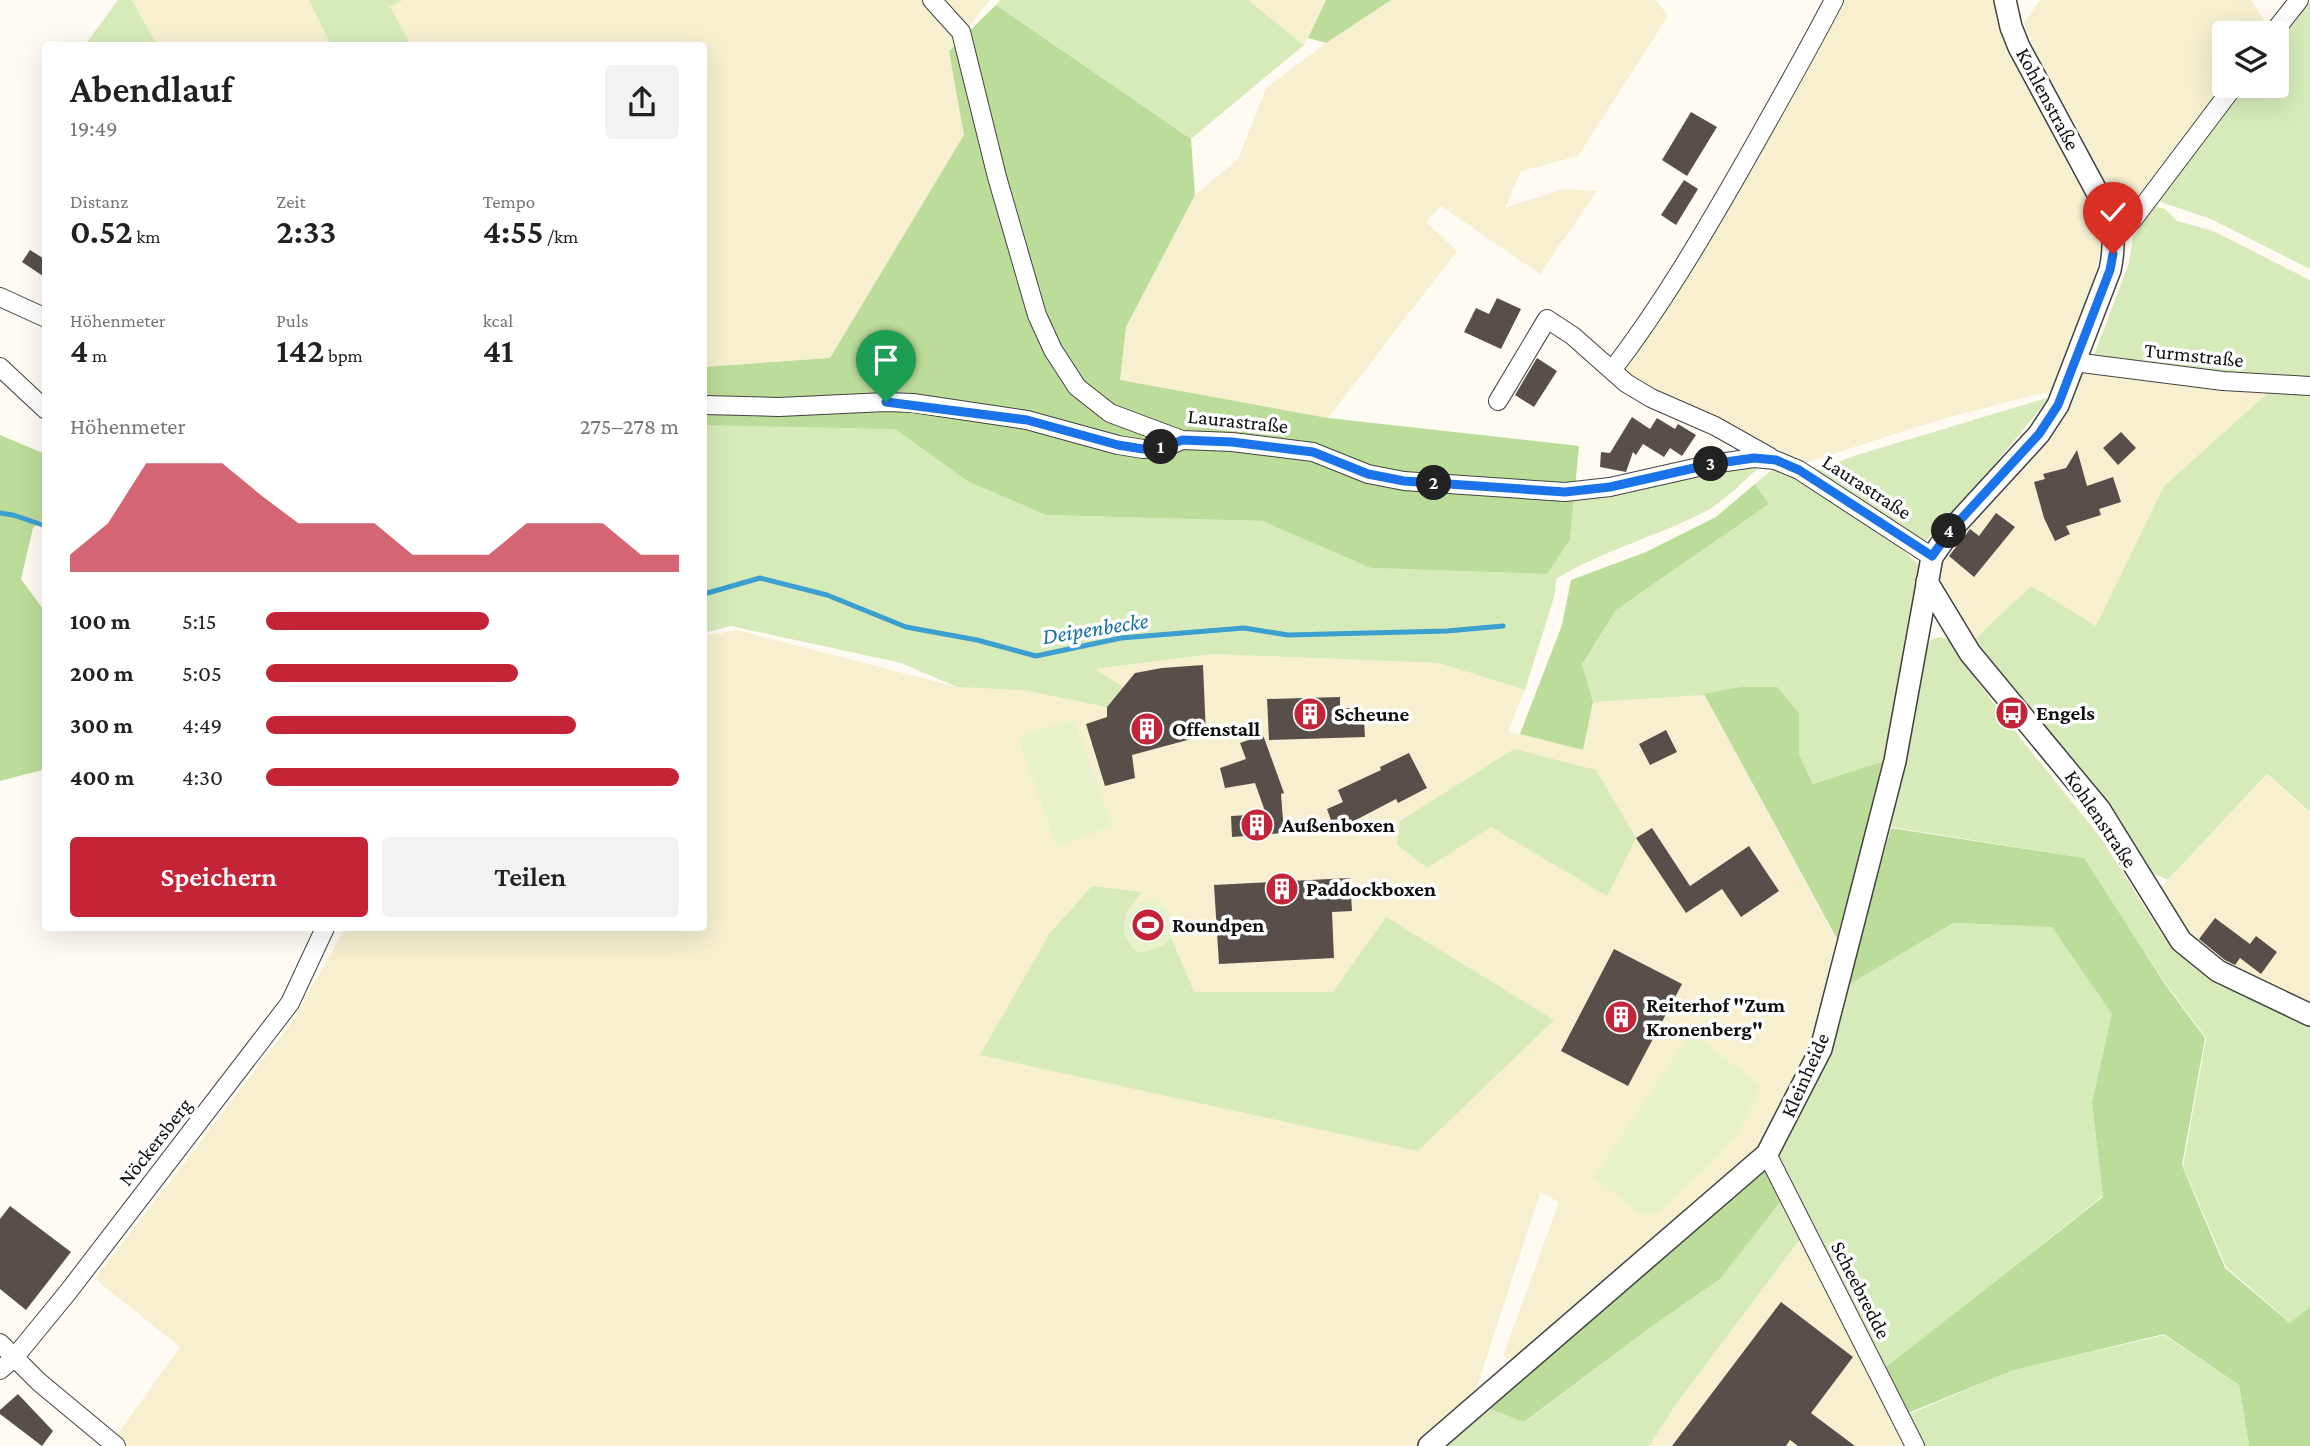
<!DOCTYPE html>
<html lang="de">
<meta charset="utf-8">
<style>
body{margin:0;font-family:"Crimson Pro",serif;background:#f2f2f2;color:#202124;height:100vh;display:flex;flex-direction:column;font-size:26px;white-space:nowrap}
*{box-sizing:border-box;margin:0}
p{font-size:23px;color:#757577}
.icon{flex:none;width:38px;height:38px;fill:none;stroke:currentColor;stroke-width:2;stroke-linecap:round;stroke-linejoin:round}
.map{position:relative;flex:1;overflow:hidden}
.side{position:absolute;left:42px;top:42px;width:665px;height:889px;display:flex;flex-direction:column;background:#fff;border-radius:7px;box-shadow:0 7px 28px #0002}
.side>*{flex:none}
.controls{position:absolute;left:2212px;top:21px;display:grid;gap:14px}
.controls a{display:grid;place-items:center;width:77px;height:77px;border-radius:7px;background:#fff;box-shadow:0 7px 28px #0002;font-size:35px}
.pin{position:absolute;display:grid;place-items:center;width:60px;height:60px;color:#fff;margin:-72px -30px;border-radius:50% 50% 50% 0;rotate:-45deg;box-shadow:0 0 7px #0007}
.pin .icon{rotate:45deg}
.km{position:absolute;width:35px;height:35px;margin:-18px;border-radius:50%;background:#222;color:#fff;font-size:19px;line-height:35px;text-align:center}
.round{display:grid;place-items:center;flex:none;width:74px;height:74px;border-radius:7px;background:#f2f2f2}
.head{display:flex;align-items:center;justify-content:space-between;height:119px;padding:0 28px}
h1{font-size:38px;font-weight:600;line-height:52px}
.figures{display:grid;grid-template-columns:repeat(3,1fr);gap:10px;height:119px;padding:7px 28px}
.figures div{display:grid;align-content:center}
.figures b{font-size:35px;font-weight:600}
.figures small{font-size:19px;font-weight:400}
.figures p{font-size:19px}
.chart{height:196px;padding:14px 28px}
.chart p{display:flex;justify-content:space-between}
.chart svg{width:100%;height:126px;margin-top:7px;fill:#c32437;opacity:.7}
.action{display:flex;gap:14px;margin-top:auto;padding:14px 28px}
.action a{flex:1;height:80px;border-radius:7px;background:#c32437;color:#fff;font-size:28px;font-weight:600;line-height:80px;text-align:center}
.action a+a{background:#f2f2f2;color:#202124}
ul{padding:0 28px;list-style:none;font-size:23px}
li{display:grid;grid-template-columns:112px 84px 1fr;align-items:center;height:52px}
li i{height:18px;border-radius:9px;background:#c32437}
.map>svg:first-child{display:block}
</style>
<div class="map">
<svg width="2310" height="1446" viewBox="0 0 2310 1446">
<rect width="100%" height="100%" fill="#fffbf2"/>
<g fill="#f6f0d1">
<path d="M132,0h177l22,45h-174z"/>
<path d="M403,0h587l-41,51 16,84 -135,223 -126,9v-321l-293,-1 -22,-38z"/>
<path d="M1248,0h78l-22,45z"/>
<path d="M1391,0h265l12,16 -90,140 -57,15 -16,37 59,-19 33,2 -57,83 -99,-68 -15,16 31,29 -129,167 -209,-37 7,-54 69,-132 43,-36 28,-71 60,-45z"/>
<path d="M1842,0h156l6,36 66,133 18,29 13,51 -20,83 -30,59 -109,28 -140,45 -29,-17 -119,-51 -22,-14 -9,-15z"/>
<path d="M2040,0h211l18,28 -4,5h-41v53l-101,133 -50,-99 -37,-67 -12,-31z"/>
<path d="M2079,370l192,20 -107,96 -68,141 -65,-41 -56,53 -38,-56 4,-30 115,-124z"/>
<path d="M737,630l220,57 255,-33 227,9 86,27 -17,41 75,19 10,-48 111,-8 132,245 -27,112 -51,97 -245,215 -10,-7 56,-154 -25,-13 6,4 -66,203 -56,50h-1309l71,-99 -85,-68 197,-257 53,-94h359v-292z"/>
<path d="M2267,775l43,38v191l-70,-30 -38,-25 -29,-35 -14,-24z"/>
<path d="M1801,1238l108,208h-260l28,-43z"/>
</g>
<g fill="#d7ebba">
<path d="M118,0h14l25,45h-72z"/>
<path d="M309,0h94l-13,7 21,38h-80z"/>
<path d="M1000,0h248l56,45 -113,94 -195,-134z"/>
<path d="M2310,2v267l-99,-50 -53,-18 89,-115h30v-40z"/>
<path d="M2154,206l11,3 12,12 36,10 97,49v101l-207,-19 -9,-7 35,-92 4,-26z"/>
<path d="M2271,390l39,1v421l-43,-38 -99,106 -20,-9 -173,-232 56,-53 65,40 68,-140z"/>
<path d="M2050,397l-60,73 -64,71 -112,-70 43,-16z"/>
<path d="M704,420l191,9 72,52 79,34 216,6 109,47 176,6 23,-34 4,-42 188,-33c-17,14 -35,34 -54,45 -49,26 -105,40 -152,69l-1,15 -30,96 -86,-27 -227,-9 -117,15 29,18 -17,20 -84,-17 -66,-3 -56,-24 -170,-37 -27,7z"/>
<path d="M1774,468l67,37 47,31 33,31 -37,194 -71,23 -14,-30v-41l-60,-26 -36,8 -110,7 -11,-36 34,-56 153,-106 -14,-20z"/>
<path d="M1940,637l8,2 31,45 43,56 79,98 62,98 48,45 99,44v282l-19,16 -65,-56 -43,-101 23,-128 -38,-51 -85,-129 -192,-31 34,-180 7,-8z"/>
<path d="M1514,749l82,21 40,68 -29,58 -116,-69 -64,41 -30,-23 3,-24z"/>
<path d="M1092,886l50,6 -15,19 35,36 8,-12 24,57h139l53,-75 168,103 -136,131 -438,-96 70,-122z"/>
<path d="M1955,923l99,4 59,88 -21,88 11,93 -221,175 -109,-216 72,-169z"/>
<path d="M1782,1200l19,38 -124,165 -28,43h-203l44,-37 35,13 126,-95 69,-48z"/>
<path d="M2164,1335l75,50 10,61h-329l-16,-30 110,-46z"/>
</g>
<g fill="#bcdc99">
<path d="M1326,0h65l-65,43 -18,-5z"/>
<path d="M996,5l195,134 4,56 -69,132 -6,53 208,38 251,28 -9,94 -23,34 -176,-6 -109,-47 -216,-6 -79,-34 -72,-52 -191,-4v-58l126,-9 134,-223 -15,-84z"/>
<path d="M0,435l45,19v64l-12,10 -12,51 24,33 1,157 -46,12z"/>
<path d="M1755,484l14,20 -153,106 -34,55 11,37 -10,48 -63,-16 42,-109 9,-45 75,-28 70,-35z"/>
<path d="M1739,687h38l22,26v41l14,30 71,-23 -47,178 -133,-245z"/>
<path d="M1891,828l193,30 83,129 38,51 -23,127 43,103 65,55 20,-16v139h-61l-10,-61 -75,-51 -150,36 -111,45 -22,-44 222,-174 -11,-94 20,-89 -60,-87 -98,-4 -108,63z"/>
<path d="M1765,1168l17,32 -62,79 -69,48 -127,95 -34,-13z"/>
</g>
<g fill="#e7f2cc">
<path d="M1074,720l39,106 -57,20 -38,-110z"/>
<path d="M1156,901c30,23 16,51 -19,51 -15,-14 -15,-22 -10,-41l15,-9z"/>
<path d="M1691,1032l70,54 -20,41 -26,33 -58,54h-18l-44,-37z"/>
</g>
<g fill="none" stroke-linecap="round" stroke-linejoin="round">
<g stroke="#3b9fd0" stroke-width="5">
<path d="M0,513l13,2 33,11"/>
<path d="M704,594l56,-16 67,17 79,32 71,13 59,16 85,-18 123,-10 44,7 159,-4 56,-5"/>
</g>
</g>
<g fill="#584f4b">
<path d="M1691,112l26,15 -30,49 -25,-16z"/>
<path d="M1684,180l14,9 -22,36 -15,-10z"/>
<path d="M30,250l16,10v18l-24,-16z"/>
<path d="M1497,298l24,11 -20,40 -37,-17 12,-24 13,6z"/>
<path d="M1537,358l20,13 -23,36 -19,-12z"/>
<path d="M1632,417l18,12 7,-11 18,11 3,-5 18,11 -14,21 -12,-8 -6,9 -21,-13 -7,11 -3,-3 -7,20 -26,-5 1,-15 9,1z"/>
<path d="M2121,432l15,16 -18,17 -15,-17z"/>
<path d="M2077,450l10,36 26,-9 8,25 -22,7 2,6 -35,11 4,8 -15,7 -11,-23 -10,-36 11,-3 -2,-5 23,-6z"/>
<path d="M1996,513l19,14 -41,50 -25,-21 21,-27 9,7z"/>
<path d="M1203,665l3,70 -74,20 3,23 -30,8 -19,-62 21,-7v-10l28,-34 27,-5z"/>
<path d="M1340,697v11h12v11h12l1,18 -96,3 -2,-41z"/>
<path d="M1666,730l11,22 -27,13 -11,-21z"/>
<path d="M1263,735l21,58 -3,1 3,39 -52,4 -1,-21 35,-2 -11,-31 -30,5 -5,-20 26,-9 -6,-16z"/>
<path d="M1409,753l18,35 -29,15 -2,-4 -44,23 -1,-3 -18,7 -6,-17 16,-7 -5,-12 43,-20 -1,-3z"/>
<path d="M1652,828l38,58 59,-40 30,45 -38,26 -19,-28 -36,24 -50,-75z"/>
<path d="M1350,878l2,33 -20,1 2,46 -115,6 -5,-79z"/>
<path d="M2215,918l35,26 6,-8 21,16 -16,22 -21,-16 -5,7 -10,-5 -26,-21z"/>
<path d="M1614,949l68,35 -54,102 -67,-35z"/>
<path d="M10,1206l61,46 -45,58 -26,-21v-70z"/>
<path d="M1781,1302l72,55 -42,56 44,33h-57l-8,-6 -4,6h-114z"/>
<path d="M18,1394l35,37 -11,15 -42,-32v-4z"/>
</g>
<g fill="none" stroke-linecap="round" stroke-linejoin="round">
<defs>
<g id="minor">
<path d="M932,0l29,32 36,145 40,138 16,35 24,37 33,26 72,27 50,2 81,10 55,22 36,7 161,11 45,-5 102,-23 42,-6 21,2 24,10 133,87"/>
<path d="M2273,33l26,-33"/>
<path d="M2114,234l18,-13 102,-135"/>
<path d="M0,297l46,21"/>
<path d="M2074,362l149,19 87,5"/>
<path d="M0,367l46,43"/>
<path d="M1613,369c49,-64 90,-134 130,-204 31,-55 62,-109 91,-165"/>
<path d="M1498,401l49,-82 26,17 53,47 25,15 64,28 55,31"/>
<path d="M704,405l75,2 107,-5 27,1 114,17 91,25 25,4 23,-2 16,-7"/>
<path d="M1767,1154l148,292"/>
<path d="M0,1343l39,39 77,64"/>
<path d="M0,1370l14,-12 54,-66 222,-289 35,-75"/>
</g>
<g id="tertiary">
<path d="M1927,582l43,71 130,157 81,131 37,30 92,44"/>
<path d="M1429,1446l338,-292 54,-105 74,-288 37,-204 18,-26 89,-97 19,-29 52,-135c5,-23 4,-41 -5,-63l-86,-160 -8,-20 -6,-27"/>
</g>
</defs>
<use href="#minor" stroke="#424242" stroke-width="20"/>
<use href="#tertiary" stroke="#424242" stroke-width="24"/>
<use href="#minor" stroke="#fff" stroke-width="18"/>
<use href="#tertiary" stroke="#fff" stroke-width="21"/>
</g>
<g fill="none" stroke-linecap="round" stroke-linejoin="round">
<defs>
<path id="route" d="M886,402l141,18 91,25 25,4 23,-2 16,-7 50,2 81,10 55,22 36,7 161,11 45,-5 102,-23 42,-6 22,2 23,10 133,86 18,-25 89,-97 19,-29 52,-135 3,-16"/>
</defs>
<use href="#route" stroke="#fff" stroke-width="14"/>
<use href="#route" stroke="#1a73e8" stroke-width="9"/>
</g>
<defs>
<symbol id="bus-disc" viewBox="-11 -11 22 22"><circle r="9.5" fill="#c32437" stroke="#fff"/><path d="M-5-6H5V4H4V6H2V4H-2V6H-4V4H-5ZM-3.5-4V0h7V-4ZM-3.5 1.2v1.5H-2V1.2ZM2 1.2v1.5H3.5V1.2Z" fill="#fff"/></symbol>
<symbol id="building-disc" viewBox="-11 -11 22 22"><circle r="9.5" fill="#c32437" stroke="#fff"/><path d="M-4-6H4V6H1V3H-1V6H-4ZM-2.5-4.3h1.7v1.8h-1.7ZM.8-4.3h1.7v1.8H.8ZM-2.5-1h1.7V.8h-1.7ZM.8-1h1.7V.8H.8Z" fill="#fff"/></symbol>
<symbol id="stadium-disc" viewBox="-11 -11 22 22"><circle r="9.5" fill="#c32437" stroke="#fff"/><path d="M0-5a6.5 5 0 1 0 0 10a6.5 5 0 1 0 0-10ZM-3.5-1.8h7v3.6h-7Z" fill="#fff"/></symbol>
</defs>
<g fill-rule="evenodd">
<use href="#bus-disc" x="1993" y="694" width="38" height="38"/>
<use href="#building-disc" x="1291" y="695" width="38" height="38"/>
<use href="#building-disc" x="1128" y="710" width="38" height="38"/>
<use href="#building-disc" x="1238" y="806" width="38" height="38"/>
<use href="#building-disc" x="1263" y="870" width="38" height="38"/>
<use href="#stadium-disc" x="1129" y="906" width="38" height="38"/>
<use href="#building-disc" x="1602" y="998" width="38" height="38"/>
</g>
<g text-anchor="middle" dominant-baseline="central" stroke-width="7" stroke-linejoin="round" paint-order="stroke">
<g font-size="21" fill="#0f0f0f" stroke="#fff">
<text transform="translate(2048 99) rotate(62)">Kohlenstraße</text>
<text transform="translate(2194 355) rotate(6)">Turmstraße</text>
<text transform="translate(1238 421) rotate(6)">Laurastraße</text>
<text transform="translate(1867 487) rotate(33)">Laurastraße</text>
<text transform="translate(2101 819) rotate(56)">Kohlenstraße</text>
<text transform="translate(1805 1075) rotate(-66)">Kleinheide</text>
<text transform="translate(155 1142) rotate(-52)">Nöckersberg</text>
<text transform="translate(1861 1290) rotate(63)">Scheebredde</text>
</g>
<g font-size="21" font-weight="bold" fill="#0f0f0f" stroke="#fff" text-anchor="start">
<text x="2036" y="713">Engels</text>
<text x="1334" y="714">Scheune</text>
<text x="1172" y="729">Offenstall</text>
<text x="1282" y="825">Außenboxen</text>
<text x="1306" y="889">Paddockboxen</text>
<text x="1172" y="925">Roundpen</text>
<text x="1646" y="1005">Reiterhof "Zum<tspan x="1646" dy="24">Kronenberg"</tspan></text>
</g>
<g font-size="23" font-style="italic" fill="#1570a4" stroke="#fff">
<text transform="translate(1095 628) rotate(-9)">Deipenbecke</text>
</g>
</g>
</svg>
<div class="controls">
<a><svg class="icon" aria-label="layers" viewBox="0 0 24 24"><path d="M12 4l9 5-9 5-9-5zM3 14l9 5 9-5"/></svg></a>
</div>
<div class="pin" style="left:886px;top:402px;background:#1e9e55"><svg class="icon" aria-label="arrive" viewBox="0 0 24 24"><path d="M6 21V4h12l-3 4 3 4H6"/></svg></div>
<div class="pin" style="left:2113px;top:254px;background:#d93025"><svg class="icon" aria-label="check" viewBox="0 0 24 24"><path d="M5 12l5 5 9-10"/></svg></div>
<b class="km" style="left:1161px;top:447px">1</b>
<b class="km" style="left:1434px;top:483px">2</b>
<b class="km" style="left:1711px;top:464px">3</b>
<b class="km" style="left:1949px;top:531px">4</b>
<section class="side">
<div class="head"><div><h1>Abendlauf</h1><p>19:49</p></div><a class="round"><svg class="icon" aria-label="share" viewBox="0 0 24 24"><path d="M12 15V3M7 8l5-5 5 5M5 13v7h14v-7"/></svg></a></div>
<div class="figures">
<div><p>Distanz</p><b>0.52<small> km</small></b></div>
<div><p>Zeit</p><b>2:33</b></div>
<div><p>Tempo</p><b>4:55<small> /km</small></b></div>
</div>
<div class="figures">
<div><p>Höhenmeter</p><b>4<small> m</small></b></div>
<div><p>Puls</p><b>142<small> bpm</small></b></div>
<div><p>kcal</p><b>41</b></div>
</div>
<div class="chart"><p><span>Höhenmeter</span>275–278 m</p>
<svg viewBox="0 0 160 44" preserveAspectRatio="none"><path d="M0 44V38L10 27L20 6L30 6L40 6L50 17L60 27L70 27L80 27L90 38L100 38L110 38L120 27L130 27L140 27L150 38L160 38V44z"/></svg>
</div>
<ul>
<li><b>100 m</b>5:15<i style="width:54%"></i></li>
<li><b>200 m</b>5:05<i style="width:61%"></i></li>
<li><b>300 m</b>4:49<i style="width:75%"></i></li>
<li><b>400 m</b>4:30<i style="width:100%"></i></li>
</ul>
<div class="action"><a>Speichern</a><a>Teilen</a></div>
</section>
</div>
